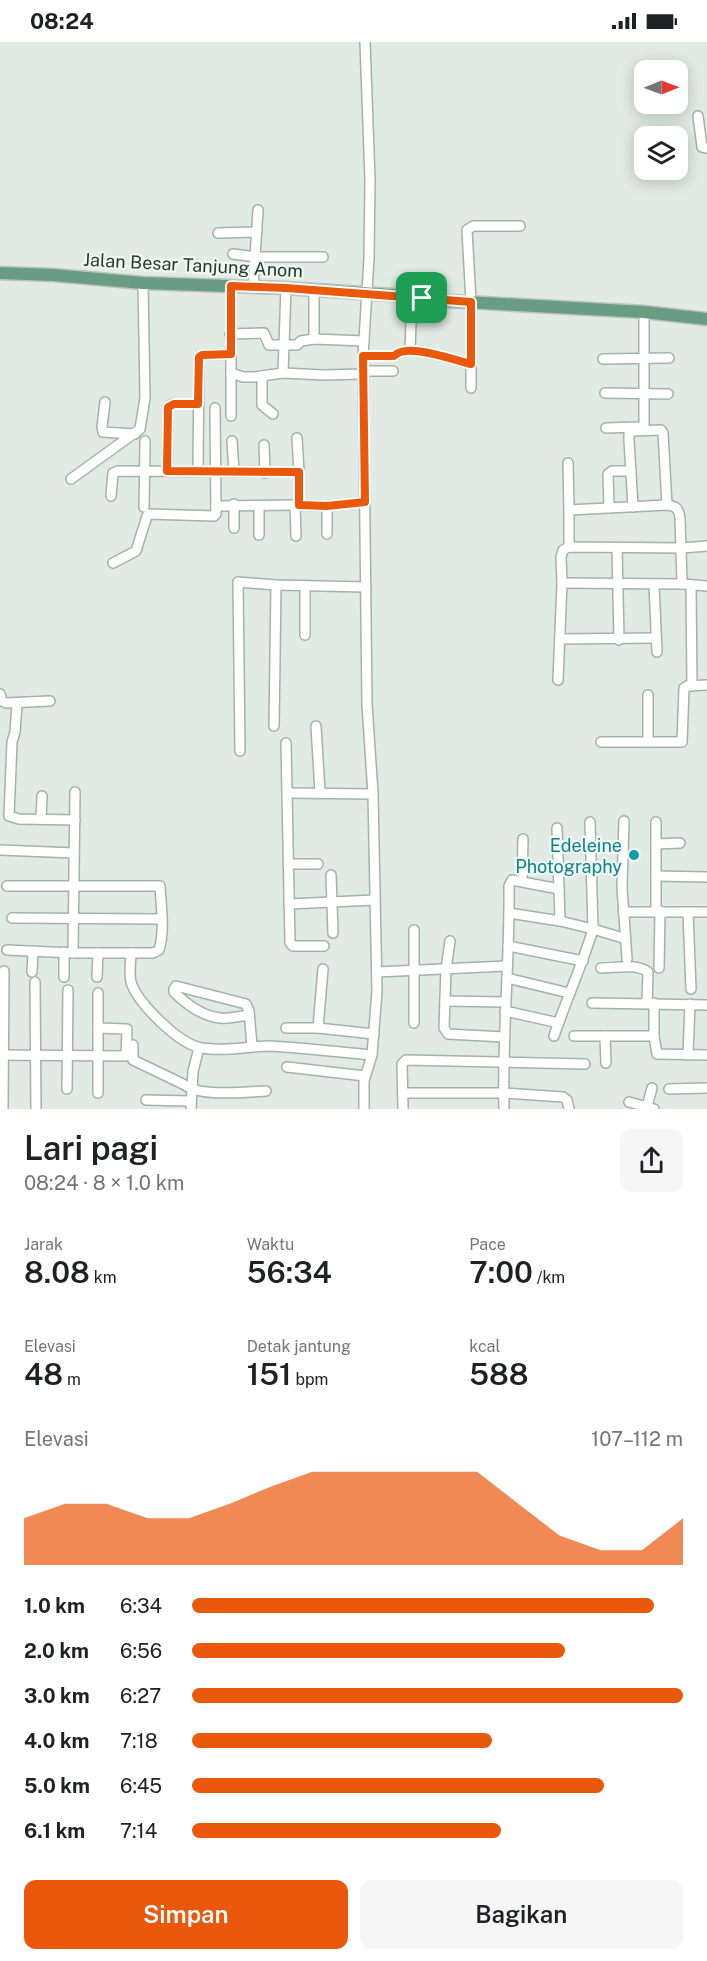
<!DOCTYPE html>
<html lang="id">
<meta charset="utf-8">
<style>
body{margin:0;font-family:"Public Sans",sans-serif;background:#f6f6f6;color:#202124;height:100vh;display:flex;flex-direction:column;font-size:22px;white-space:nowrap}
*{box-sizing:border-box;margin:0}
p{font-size:20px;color:#757577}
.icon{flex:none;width:33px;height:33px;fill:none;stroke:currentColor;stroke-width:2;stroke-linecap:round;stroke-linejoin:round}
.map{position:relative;height:1067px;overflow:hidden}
.panel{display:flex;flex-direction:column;background:#fff;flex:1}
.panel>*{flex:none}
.needle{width:39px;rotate:89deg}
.tools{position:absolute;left:634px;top:18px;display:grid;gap:12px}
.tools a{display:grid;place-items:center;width:54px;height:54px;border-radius:12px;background:#fff;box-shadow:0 3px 15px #0003;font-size:30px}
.pin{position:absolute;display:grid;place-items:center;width:51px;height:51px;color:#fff;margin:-26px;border-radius:12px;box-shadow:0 3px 9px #0006}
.round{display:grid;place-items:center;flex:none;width:63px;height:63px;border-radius:12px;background:#f6f6f6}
.head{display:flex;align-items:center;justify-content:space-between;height:102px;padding:0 24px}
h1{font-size:33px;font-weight:600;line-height:45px}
.figures{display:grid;grid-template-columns:repeat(3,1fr);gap:9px;height:102px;padding:6px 24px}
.figures div{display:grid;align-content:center}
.figures b{font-size:30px;font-weight:600}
.figures small{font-size:16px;font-weight:400}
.figures p{font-size:16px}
.chart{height:168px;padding:12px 24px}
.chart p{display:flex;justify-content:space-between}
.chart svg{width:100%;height:108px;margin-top:6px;fill:#ea580c;opacity:.7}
.action{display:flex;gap:12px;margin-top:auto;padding:12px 24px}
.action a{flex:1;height:69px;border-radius:12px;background:#ea580c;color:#fff;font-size:24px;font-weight:600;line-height:69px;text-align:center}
.action a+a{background:#f6f6f6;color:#202124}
ul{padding:0 24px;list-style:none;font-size:20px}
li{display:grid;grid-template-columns:96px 72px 1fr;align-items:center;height:45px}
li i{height:15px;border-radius:8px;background:#ea580c}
.status{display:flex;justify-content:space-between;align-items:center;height:42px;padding:0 30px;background:#fff;direction:ltr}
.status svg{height:16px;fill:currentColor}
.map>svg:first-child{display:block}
</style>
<div class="status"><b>08:24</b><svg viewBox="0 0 49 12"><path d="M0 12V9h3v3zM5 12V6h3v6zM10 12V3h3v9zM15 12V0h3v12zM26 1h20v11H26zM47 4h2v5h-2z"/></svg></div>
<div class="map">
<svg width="707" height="1067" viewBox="0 0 707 1067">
<rect width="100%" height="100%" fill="#e1eae4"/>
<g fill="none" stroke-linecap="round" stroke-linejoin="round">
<defs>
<g id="minor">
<path d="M698,74l4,31 5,1"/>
<path d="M218,191l39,-1"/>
<path d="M233,212l23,3h67"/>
<path d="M253,246l5,-78"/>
<path d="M230,292l34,-1 5,12h28l4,-4 13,-2 50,2"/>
<path d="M314,297v-49"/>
<path d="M410,307l2,-52"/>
<path d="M363,314h31c12,-14 60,4 77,8"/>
<path d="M603,317l66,-1"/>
<path d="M363,329h30"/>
<path d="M231,331l12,4h11l29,-4 41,2 39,-1"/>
<path d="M283,331l3,-85"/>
<path d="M262,334v29l11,9"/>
<path d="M471,346v-86l-4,-72 6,-4h47"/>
<path d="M605,351l63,1"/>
<path d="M105,360l-3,25 1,5 32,2"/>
<path d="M231,374v-130"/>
<path d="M644,385v-115"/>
<path d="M606,386l32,-1"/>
<path d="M297,396l2,34"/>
<path d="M232,399l2,31"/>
<path d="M264,403l1,28"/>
<path d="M568,421l1,47"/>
<path d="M167,429l1,-64 5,-3h25"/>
<path d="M198,429l1,-114 3,-2 29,-1"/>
<path d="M71,437l69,-50 5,-31 -2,-115"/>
<path d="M111,454l2,-23 5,-2 181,1v33l28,1 38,-4"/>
<path d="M234,462v24"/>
<path d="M295,463l1,31"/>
<path d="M216,464l83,-1"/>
<path d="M259,464v29"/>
<path d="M327,464v28"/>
<path d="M144,465l1,-66"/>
<path d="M633,465l-4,-67v-6l3,-3 29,-1 2,3 4,72"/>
<path d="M609,466l-1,-34 4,-3h19"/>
<path d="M569,505v-37l98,-5c9,1 12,4 13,13l2,66"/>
<path d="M617,506l2,92"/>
<path d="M113,521l23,-12 11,-35 2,-2 65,2 2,-2 -1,-106"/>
<path d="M562,541l120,1 25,2"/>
<path d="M654,543l3,67"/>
<path d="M691,543l1,101"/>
<path d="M305,593v-49"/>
<path d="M560,597l96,-1"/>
<path d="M558,638l4,-97 -1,-26 2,-7 6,-3 113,1 25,-2"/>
<path d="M0,652l2,7 4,2 44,-2"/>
<path d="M17,662l-2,28 -3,10 -3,74 10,3 56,1"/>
<path d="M274,684l2,-141"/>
<path d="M316,684l4,66"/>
<path d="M601,700h81l2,-54 3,-2 20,-1"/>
<path d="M648,700v-47"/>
<path d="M286,701l4,200 3,3h31"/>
<path d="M240,709l-2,-169 38,3 90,2"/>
<path d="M288,751l85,1"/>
<path d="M41,777l1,-23"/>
<path d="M624,779l-2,66 5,72"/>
<path d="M590,780l3,107 30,9 2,-2"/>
<path d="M656,780v89"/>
<path d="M557,786l3,93"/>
<path d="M656,802l24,-1"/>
<path d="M0,808l74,3"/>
<path d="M288,822h30"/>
<path d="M331,833l2,58"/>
<path d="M656,834l51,1"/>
<path d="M522,839l1,-42"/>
<path d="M7,844h153c1,20 5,45 -1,64l-6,3h-80l-66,-3"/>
<path d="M289,862l85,-4"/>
<path d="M623,870h84"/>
<path d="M688,870l3,77"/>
<path d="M509,871l51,8 33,8c-11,37 -27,71 -39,107"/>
<path d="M12,876l149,1"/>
<path d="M450,899l-4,28 -2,59 4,6 56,3"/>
<path d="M508,904l75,15"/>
<path d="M73,911l2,-161"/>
<path d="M131,911c0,9 -3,23 1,32 8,20 48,60 70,63 23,4 46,-2 69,-2 34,2 68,6 101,9"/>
<path d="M601,926c14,0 35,-5 47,4l-1,31"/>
<path d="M659,926l1,-57"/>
<path d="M32,930l1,-21"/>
<path d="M377,930l129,-6"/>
<path d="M64,935v-25"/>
<path d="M97,935l1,-24"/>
<path d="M507,936l62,15"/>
<path d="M35,940l1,127"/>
<path d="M445,959l60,1"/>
<path d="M592,961l115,2"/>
<path d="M654,961v33l3,18 50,1"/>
<path d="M505,969l54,12"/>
<path d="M249,973c-9,1 -20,4 -29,3 -18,-2 -34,-14 -46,-26v-3l2,-3 70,18 3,7 3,35"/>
<path d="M414,981v-93"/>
<path d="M286,986h32l56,6"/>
<path d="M318,986l5,-59"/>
<path d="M574,994h80"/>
<path d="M605,994l1,27"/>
<path d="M133,1003v15l52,25c15,12 62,7 81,6"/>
<path d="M0,1013l126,1 1,-27 -29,-1"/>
<path d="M688,1013l2,-51"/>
<path d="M287,1025l78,9"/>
<path d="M67,1047l1,-99"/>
<path d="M669,1047l38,-1"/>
<path d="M98,1051v-100"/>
<path d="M403,1051h100l60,4 4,3 2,9"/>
<path d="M146,1058l44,1"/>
<path d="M629,1060l25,7"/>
<path d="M647,1064l5,-18"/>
<path d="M3,1067l1,-138"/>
<path d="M191,1067l2,-38 6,-23"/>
<path d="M364,1067v-28l8,-26 5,-64 -4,-197 -6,-90 -4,-348 6,-98 1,-79 -5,-137"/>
<path d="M403,1067l-1,-45 4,-4 179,4"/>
<path d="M504,1067c-2,-74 6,-148 5,-223l3,-6 47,9"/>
</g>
<path id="major" d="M0,231l53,2 90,8 143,5 120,8 42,5 196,11 63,7"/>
</defs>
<use href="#minor" stroke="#a4b2aa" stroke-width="12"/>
<use href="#major" stroke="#bdc4c0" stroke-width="15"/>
<use href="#minor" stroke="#fff" stroke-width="9"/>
<use href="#major" stroke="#689d83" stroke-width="12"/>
</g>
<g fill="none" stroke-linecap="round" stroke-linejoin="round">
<defs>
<path id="route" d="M231,244l55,2 185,14v62c-17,-4 -65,-22 -77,-8h-31l2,146 -38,4 -28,-1v-33l-132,-1 1,-64 6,-3h24l1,-47 3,-2 29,-1z"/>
</defs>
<use href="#route" stroke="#fff" stroke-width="12"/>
<use href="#route" stroke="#ea580c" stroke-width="8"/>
</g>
<circle fill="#0f9aa8" stroke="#f1f7f3" stroke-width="2" cx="634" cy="813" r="6"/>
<g text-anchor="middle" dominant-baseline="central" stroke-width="4.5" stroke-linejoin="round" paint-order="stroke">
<g font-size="18" fill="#233a2e" stroke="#f1f7f3">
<text transform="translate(193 223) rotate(3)">Jalan Besar Tanjung Anom</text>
</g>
<g font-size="18" fill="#0d838f" stroke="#f1f7f3" text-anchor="end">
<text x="622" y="803">Edeleine<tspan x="622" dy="21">Photography</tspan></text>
</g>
</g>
</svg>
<div class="tools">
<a><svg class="needle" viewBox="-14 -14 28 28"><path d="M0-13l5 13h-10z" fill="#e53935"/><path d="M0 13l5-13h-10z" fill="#757577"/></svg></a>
<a><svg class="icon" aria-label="layers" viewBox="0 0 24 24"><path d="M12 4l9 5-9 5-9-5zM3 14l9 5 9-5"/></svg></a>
</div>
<div class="pin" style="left:422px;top:256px;background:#1e9e55"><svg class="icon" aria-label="arrive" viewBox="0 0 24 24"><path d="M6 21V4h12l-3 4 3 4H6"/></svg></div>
</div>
<section class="panel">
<div class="head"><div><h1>Lari pagi</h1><p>08:24 · 8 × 1.0 km</p></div><a class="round"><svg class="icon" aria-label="share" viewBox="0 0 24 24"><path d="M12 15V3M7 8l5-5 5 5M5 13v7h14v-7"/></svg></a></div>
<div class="figures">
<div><p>Jarak</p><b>8.08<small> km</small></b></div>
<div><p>Waktu</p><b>56:34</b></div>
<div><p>Pace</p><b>7:00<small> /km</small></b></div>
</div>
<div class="figures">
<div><p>Elevasi</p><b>48<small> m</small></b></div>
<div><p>Detak jantung</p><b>151<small> bpm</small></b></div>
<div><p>kcal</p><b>588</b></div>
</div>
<div class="chart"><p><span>Elevasi</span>107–112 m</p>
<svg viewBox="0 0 160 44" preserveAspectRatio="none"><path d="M0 44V25L10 19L20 19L30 25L40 25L50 19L60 12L70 6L80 6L90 6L100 6L110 6L120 19L130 32L140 38L150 38L160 25V44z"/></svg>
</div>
<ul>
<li><b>1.0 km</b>6:34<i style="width:94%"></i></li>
<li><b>2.0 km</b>6:56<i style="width:76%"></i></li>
<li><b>3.0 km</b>6:27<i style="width:100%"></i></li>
<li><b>4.0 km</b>7:18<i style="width:61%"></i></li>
<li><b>5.0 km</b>6:45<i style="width:84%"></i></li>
<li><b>6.1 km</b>7:14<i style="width:63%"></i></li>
</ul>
<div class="action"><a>Simpan</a><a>Bagikan</a></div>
</section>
